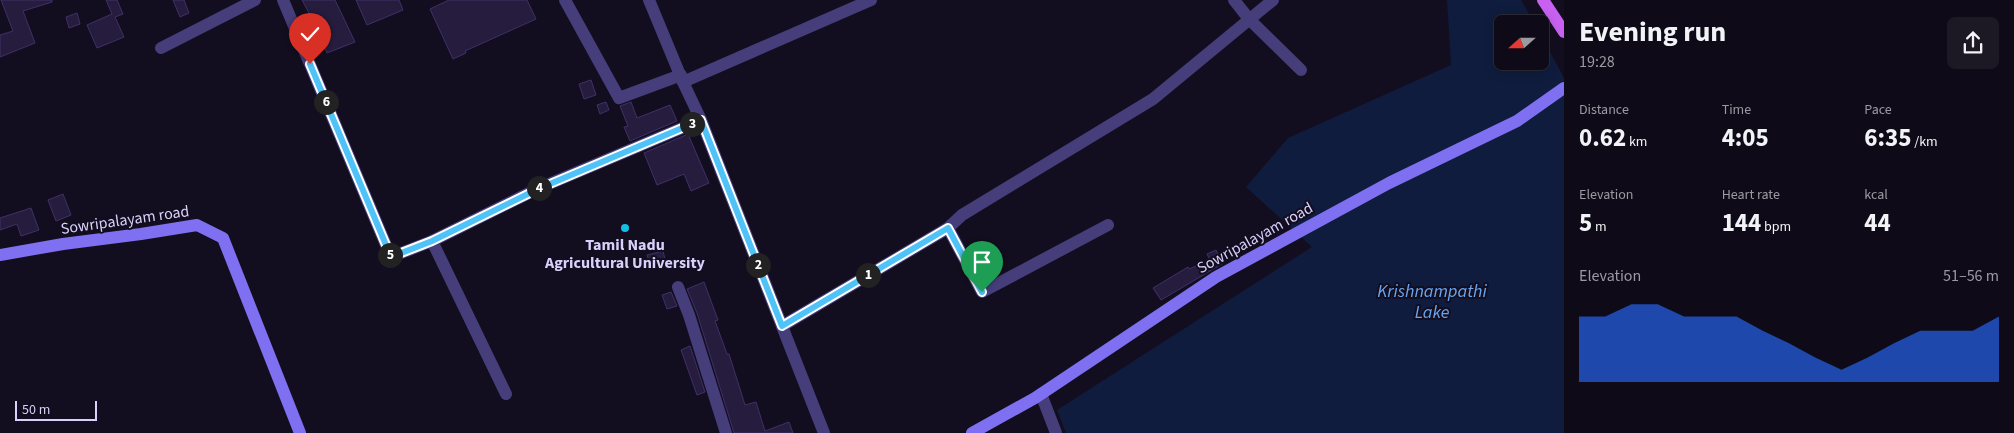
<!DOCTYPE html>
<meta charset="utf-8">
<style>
body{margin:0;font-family:"Source Sans 3",sans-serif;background:#1c1824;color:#f1f3f6;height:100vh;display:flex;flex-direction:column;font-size:19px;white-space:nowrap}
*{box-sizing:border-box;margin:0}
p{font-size:16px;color:#9b9aa1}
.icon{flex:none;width:28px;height:28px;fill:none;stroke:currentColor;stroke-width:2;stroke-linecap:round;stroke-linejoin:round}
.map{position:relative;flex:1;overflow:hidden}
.panel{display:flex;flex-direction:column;background:#0e0a17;width:450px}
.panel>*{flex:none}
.needle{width:32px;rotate:249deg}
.buttons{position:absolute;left:1494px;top:15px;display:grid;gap:10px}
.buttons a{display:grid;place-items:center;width:55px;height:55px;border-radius:8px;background:#0e0a17;box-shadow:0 2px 12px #0003,0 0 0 1px #2e2b36;font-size:25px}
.scale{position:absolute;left:15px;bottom:12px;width:82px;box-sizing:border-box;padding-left:5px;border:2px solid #d9d1fb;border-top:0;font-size:14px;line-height:18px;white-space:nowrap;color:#d9d1fb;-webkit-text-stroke:4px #130e1f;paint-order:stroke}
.pin{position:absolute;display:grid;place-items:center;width:42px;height:42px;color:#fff;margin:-51px -21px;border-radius:50% 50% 50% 0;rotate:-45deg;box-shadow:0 0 5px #0007}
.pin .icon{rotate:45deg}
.km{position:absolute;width:25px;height:25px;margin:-12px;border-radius:50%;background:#222;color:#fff;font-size:14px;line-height:25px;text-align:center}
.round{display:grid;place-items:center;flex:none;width:52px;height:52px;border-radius:8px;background:#1c1824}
.summary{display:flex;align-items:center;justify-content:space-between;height:85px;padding:0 15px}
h1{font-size:28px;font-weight:700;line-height:38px}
.stats{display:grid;grid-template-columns:repeat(3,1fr);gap:8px;height:85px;padding:5px 15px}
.stats div{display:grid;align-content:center}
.stats b{font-size:25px;font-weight:700}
.stats small{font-size:14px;font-weight:400}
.stats p{font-size:14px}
.chart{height:140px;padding:10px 15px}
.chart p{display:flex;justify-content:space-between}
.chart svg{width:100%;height:90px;margin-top:5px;fill:#2563eb;opacity:.7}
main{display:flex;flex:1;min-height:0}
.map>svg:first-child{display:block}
</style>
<main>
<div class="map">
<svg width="1564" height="433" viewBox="0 0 1564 433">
<rect width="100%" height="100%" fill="#130e1f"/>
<path fill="#0f1c3d" d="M1447,0h74l14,24h-33v37h38v-28l24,45v355h-498l-9,-23 255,-163 -66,-60 42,-49 163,-73z"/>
<g fill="#261c3e" stroke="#403068">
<path d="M1,0h51v2l-29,9 12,32 -35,14v-22l13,-4z"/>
<path d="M106,0h11l6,14 -8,3 9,20 -27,11 -10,-23 25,-11z"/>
<path d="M173,0h11l5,13 -9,4z"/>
<path d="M302,0h33l20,42 -28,11 -11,-27z"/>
<path d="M356,0h43l4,10 -36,15z"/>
<path d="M449,0h78l9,19 -71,32 1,2 -13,6 -23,-50z"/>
<path d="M77,13l3,11 -11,4 -3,-11z"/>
<path d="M591,80l5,15 -12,4 -5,-15z"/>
<path d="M606,102l3,8 -9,4 -3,-9z"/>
<path d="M631,102l6,16 33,-13 7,16 -47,20 -6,-14 4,-1 -8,-20z"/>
<path d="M688,134l21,49 -18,8 -7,-17 -27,11 -13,-32z"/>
<path d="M63,194l8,21 -15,6 -8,-21z"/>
<path d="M31,208l8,22 -18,6 -4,-12 -17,6v-12z"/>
<path d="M1216,250l6,14 -61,36 -8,-12 35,-21 1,2 21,-9 -3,-6z"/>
<path d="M663,251l2,8 -15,5 -3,-9z"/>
<path d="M704,282l14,38 -3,1 12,33h2l16,51 11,-3 9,29 24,-9 4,11h-59l-37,-120 -10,-24z"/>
<path d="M671,292l6,14 -10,3 -5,-14z"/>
<path d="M690,346l15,46 -8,3 -16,-45z"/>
</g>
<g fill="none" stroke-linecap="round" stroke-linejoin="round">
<g stroke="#453e7a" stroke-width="12">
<path d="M283,0l108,257 41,-16 74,153"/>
<path d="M565,0l54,98 62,-23"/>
<path d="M649,0l34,82 18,38 123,313"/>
<path d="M1234,0l15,19 52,51"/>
<path d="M161,48l94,-48"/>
<path d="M683,82l188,-82"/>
<path d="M948,228l34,64 126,-67"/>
<path d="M432,241l105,-52 164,-69"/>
<path d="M678,287l11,28 37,118"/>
<path d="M782,326l166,-98 14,-13 191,-116 120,-99"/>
<path d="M1041,394l15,39"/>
</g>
<g stroke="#7f70f2" stroke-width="12">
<path d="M0,255l63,-11 78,-10 56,-9 26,13 77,195"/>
<path d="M972,433l63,-35 181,-121 173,-94 128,-62 47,-33"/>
</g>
<path stroke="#c861f1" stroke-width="12" d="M1543,0l21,32"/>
</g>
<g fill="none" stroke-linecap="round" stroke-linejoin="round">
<defs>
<path id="route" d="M310,64l81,193 41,-16 106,-52 163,-69 81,206 166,-98 34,64"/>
</defs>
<use href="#route" stroke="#fff" stroke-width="10"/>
<use href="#route" stroke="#4fc3f7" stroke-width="6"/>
</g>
<circle fill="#14bde3" stroke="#130e1f" stroke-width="2" cx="625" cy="228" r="5"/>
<g text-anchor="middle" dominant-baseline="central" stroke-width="4" stroke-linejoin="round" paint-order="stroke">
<g font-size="16" fill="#d9d1fb" stroke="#130e1f">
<text transform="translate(125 220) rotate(-8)">Sowripalayam road</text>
<text transform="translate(1255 238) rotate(-29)">Sowripalayam road</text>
</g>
<g font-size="16" font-weight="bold" fill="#d9d1fb" stroke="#130e1f">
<text x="625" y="245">Tamil Nadu<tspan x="625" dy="18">Agricultural University</tspan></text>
</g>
<g font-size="18" font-style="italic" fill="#68a6f2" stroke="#130e1f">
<text x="1432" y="291">Krishnampathi<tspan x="1432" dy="21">Lake</tspan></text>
</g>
</g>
</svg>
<div class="buttons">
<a><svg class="needle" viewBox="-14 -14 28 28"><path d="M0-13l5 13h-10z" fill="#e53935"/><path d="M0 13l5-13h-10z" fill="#9b9aa1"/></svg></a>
</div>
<div class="scale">50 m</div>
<div class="pin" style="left:982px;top:292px;background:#1e9e55"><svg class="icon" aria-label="arrive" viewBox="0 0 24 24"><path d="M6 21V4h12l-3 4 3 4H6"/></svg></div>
<div class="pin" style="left:310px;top:64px;background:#d93025"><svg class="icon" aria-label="check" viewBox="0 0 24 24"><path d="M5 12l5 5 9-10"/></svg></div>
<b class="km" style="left:868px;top:275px">1</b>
<b class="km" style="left:758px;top:265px">2</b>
<b class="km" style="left:692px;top:124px">3</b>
<b class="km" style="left:539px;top:188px">4</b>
<b class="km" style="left:390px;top:255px">5</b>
<b class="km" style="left:326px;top:102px">6</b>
</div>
<section class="panel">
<div class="summary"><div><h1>Evening run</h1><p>19:28</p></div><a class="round"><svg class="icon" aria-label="share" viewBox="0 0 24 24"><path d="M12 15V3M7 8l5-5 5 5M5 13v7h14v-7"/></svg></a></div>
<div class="stats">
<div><p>Distance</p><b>0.62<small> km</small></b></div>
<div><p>Time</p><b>4:05</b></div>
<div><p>Pace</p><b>6:35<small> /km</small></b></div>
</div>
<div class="stats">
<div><p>Elevation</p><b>5<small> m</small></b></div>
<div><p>Heart rate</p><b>144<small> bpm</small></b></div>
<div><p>kcal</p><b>44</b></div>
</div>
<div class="chart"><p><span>Elevation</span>51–56 m</p>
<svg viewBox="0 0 160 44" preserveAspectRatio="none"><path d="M0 44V12L10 12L20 6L30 6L40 12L50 12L60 12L70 19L80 25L90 32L100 38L110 32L120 25L130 19L140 19L150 19L160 12V44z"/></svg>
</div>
</section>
</main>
